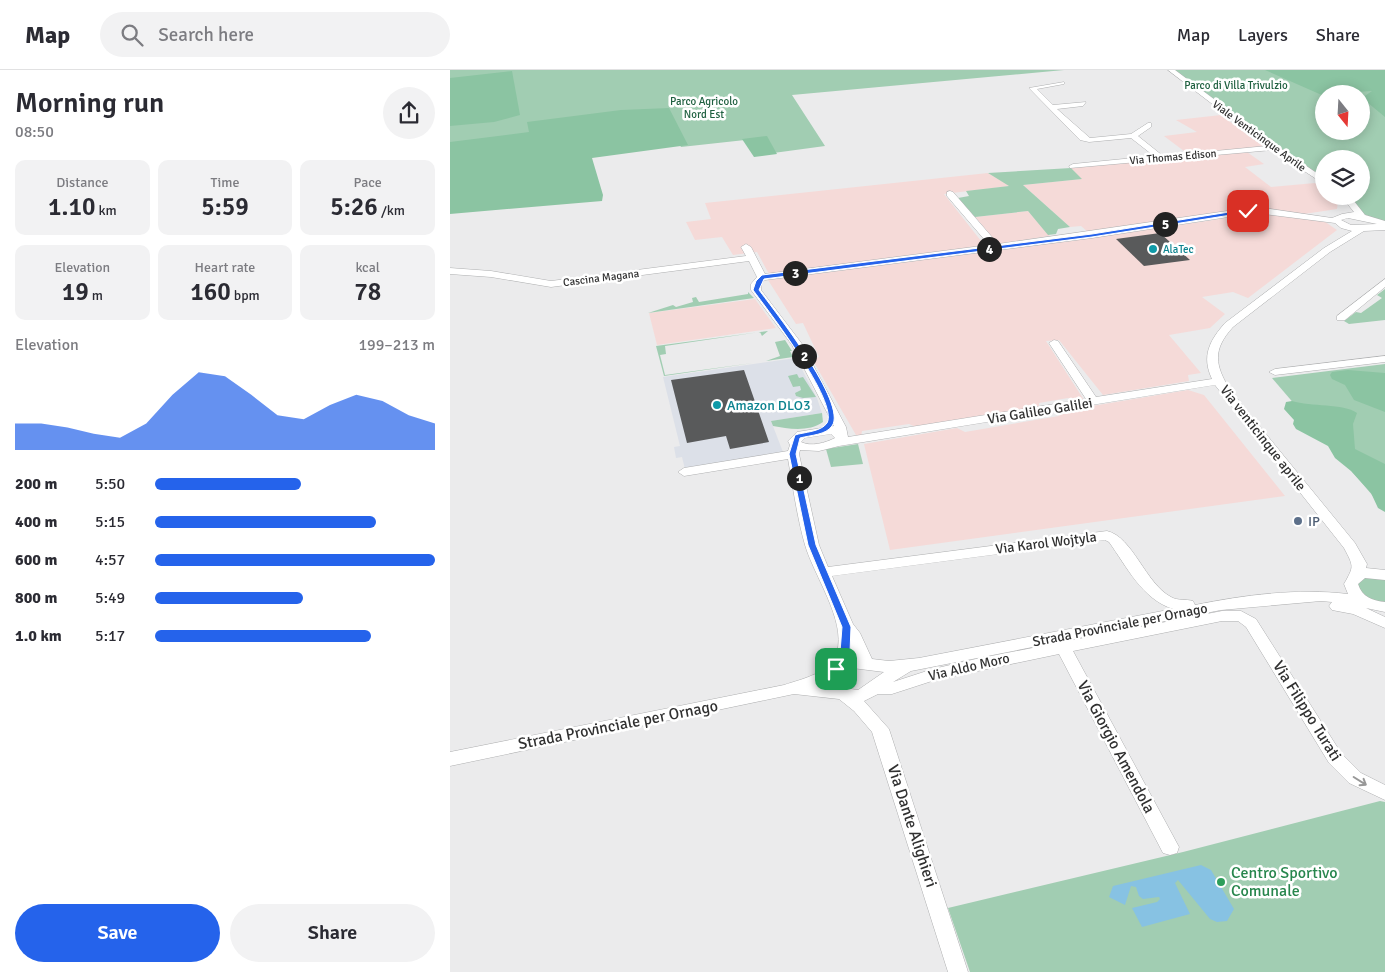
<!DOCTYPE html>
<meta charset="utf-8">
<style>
body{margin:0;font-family:Signika,sans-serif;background:#f2f2f3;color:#2b2b33;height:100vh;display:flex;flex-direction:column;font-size:19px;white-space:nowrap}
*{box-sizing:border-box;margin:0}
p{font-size:16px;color:#7c7c81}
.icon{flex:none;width:28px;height:28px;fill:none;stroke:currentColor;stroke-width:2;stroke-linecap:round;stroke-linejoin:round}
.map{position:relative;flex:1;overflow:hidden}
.sheet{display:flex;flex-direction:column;background:#fff;width:450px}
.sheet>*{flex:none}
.needle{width:32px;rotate:162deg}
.controls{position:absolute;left:865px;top:15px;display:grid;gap:10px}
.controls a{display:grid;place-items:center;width:55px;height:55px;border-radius:50%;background:#fff;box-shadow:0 2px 12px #0003;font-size:25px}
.pin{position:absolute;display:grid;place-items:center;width:42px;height:42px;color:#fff;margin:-21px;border-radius:10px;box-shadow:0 2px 8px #0006}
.km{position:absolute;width:25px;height:25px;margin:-12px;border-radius:50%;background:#222;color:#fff;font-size:14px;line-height:25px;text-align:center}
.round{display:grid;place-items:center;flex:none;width:52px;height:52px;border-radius:26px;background:#f2f2f3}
.head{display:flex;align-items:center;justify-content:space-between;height:85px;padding:0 15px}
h1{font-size:28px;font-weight:600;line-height:38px}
.stats{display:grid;grid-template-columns:repeat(3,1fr);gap:8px;height:85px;padding:5px 15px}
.stats div{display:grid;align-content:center;border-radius:10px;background:#f2f2f3;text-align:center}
.stats b{font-size:25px;font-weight:600}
.stats small{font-size:14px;font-weight:400}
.stats p{font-size:14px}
.chart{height:140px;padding:10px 15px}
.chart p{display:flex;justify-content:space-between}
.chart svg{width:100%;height:90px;margin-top:5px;fill:#2563eb;opacity:.7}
.primary-button{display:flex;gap:10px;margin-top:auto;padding:10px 15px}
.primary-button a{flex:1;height:58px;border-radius:30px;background:#2563eb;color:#fff;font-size:20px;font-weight:600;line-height:58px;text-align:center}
.primary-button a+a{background:#f2f2f3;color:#2b2b33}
ul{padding:0 15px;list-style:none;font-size:16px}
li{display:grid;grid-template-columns:80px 60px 1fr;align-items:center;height:38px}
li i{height:12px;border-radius:6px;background:#2563eb}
header{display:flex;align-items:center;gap:30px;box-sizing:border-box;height:70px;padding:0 25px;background:#fff;border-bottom:1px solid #e1e1e2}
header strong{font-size:24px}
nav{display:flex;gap:28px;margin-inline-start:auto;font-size:18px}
.search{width:350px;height:45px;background:#f2f2f3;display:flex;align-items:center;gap:12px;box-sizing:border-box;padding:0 18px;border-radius:28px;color:#7c7c81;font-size:19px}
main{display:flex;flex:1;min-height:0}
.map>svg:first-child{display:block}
</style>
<header>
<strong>Map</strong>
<div class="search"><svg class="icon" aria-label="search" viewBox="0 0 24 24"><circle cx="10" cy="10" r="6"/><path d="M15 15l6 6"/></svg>Search here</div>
<nav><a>Map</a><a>Layers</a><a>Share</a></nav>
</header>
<main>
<section class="sheet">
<div class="head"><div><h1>Morning run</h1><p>08:50</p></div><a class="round"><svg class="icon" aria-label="share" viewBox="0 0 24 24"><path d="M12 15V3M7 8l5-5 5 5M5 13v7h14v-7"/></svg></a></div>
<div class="stats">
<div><p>Distance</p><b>1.10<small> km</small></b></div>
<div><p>Time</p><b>5:59</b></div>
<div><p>Pace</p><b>5:26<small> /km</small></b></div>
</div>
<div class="stats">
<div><p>Elevation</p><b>19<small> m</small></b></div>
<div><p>Heart rate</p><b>160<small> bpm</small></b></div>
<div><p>kcal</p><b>78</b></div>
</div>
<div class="chart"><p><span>Elevation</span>199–213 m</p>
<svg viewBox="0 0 160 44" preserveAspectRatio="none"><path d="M0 44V31L10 31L20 33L30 36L40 38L50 31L60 17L70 6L80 8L90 17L100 27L110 29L120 22L130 17L140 20L150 27L160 31V44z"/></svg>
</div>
<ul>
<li><b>200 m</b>5:50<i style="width:52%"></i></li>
<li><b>400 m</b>5:15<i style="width:79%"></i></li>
<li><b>600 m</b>4:57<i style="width:100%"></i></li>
<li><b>800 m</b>5:49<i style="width:53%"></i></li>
<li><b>1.0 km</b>5:17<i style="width:77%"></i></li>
</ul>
<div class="primary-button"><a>Save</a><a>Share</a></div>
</section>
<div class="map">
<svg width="935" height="902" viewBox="0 0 935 902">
<rect width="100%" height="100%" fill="#ebebec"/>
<path fill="#dce0e8" d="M346,288l21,40 5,15 -51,8 12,31 -98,17 -3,-12 -6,1 -2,-11 6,-1 -17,-69z"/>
<g fill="#f5dad8">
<path d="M771,45l43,32 -76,7 -24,-18 33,-4 -21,-12z"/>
<path d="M797,82l17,12 -19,3 26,20 44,-4 9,7v6h7l7,6 -1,7 -33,5 -37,-5 -178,24 -8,-7 -11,1 -47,-42 58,-6 -10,-11z"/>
<path d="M538,103l22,13 -66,8 41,52 -216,28 -12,-22 -24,3 -11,-18 -27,3 -9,-18 25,-3 -6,-16z"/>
<path d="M578,141l22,25 -52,8 -23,-27z"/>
<path d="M811,143l60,6 16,11 -89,68 -15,-6 -31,5 23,17 -15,14 -41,7 32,38 -13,2 1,6 -86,14 -44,-55 -13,1 38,59 -10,1 -6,-3 -29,5v4l-123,20 -7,-3 -47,7 -1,5h-2l-3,-1 -44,-76 7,-2 -16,-34 -7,1 -28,-44 303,-39z"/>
<path d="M305,229l21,29 -119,17 -8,-32z"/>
<path d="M738,320l16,5 81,101 -395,54 -26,-106 93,-16 8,4 94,-16 -3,-4z"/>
</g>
<g fill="#a1cdb2" fill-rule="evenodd">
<path d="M0,0h614l-272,25 33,51 -59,8 -21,-14 -64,7 -12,-21 -136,10 -83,12z"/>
<path d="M724,0h211v153l-24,-10 -13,-17h13v-37h-37v20l-56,-39 2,-1 -17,-9zM874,24h37v37h-37z"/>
<path d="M621,98l11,11 -59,6 47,42 -12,2 -2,5 -8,1 -20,-24 -53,6 -17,-19 11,-2 -3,-5 43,-5 -21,-13z"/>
<path d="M935,219v31l-36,4 -5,-3 12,-9 5,1 21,-15 -5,-3z"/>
<path d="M298,222l6,6 -106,15 25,-8 3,2 17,-5 -1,-4 4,-1 3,5 49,-8z"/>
<path d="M318,261l-6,5 -2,-4 -95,14 1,8 -6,1 5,20 88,-12 -89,13 -8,-30z"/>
<path d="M335,270l7,11h-2l3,6 -27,4 14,-5 -5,-14z"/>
<path d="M935,294v146l-113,-132z"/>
<path d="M347,304l2,4 4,-1 13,20 -13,1 -7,-2 -1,-3 6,-3 -1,-4 -7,1 -5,-11z"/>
<path d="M372,343l1,9c-14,10 -34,7 -50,4l-2,-5z"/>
<path d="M408,374l5,20 -32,3 -5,-18z"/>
<path d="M912,507l23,1v24c-12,-1 -26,-6 -27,-19z"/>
<path d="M930,731l5,1v170h-415l-22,-64 235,-56z"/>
</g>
<g fill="#8bc4a2">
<path d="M815,0h120v47l-23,-19 10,-7 -48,3v2z"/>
<path d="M62,1l8,44 -26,7 -44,4v-48z"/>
<path d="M219,38l19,37 -96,13 11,37 -1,6 -152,13v-72l79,-10 -2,-10 94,-12z"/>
<path d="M317,66l10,18 -23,3 -12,-18z"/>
<path d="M898,300l37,3v39l-31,-12 -9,-15 -13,-6 -2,-4 2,-3z"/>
<path d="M842,331c19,6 51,2 65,12l-4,11 2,25 30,15v48l-7,-4 -7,-15 -20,-22 -16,-13 -7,-12 -32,-17 -3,-5 1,-4 -10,-11 2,-7z"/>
</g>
<path fill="#87c2e3" d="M751,795l10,5 23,39 -7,12 -10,1 -7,-3 -32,-39 -3,3 15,31 -48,13 -10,-19 25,-6 3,-3 -1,-2 -16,2 -4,-3 -3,-9 -5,-1 -6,19 -16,-8 4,-11z"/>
<g fill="#595a5b">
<path d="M710,163l30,27 -46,6 -28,-27z"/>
<path d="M294,300l25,72 -39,7 -4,-13 -39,7 -16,-63z"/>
</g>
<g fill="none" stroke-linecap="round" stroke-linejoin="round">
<defs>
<g id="minor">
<path d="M718,0h7l99,74 50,34v6l-52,-34 -202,18 -1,-2 4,-2 81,-8 -23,-18 -42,4 -9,-2 -51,-52 35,-6v2l-27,5 16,16 33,-3 -3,4 -26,3 33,29 41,-4 17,-11h3v4l-13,9 25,20 104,-10z"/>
<path d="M500,121l3,1 45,52 250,-36h16l68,10 10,-4 12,-2 -13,-16h9l15,19 20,6v9l-21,1 -34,21 -97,75c-21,23 -18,38 -3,63l125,153 12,21 -1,4 19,2v10l-20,-2 -7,6c4,13 15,17 27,18v10l-19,-4 19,9v11l-32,-14 -21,-4 -3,-4 3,-4 -11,-1 -100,9 -310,61 -18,11 40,-13 43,-10 246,-48h19l15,8 85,134 20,20 24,12v15l-36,-17 -20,-20 -83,-136 -8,-6h-16l-149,30 106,196 -2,6 -7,2 -7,-2 -104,-199 -124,26 -43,14h-14l-14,7 25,28 79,243h-20l-76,-240 -18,-21 -15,-12 -45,-5 -344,72v-14l334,-67c18,-6 47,-12 53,-33 9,-32 -23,-76 -32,-107 -8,-28 -12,-58 -17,-86l-104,17 -6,-4 6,-4 104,-17 2,-6 -2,-4 9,-9 37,-6 -42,-81 -41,-55v-6l6,-7 -8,-16 -198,26 -60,-10 -41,-3v-6l41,3 60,10 195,-25 -5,-9 5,-3 5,3 14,27 224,-29 -42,-49v-4zM798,144h16l71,9 6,5 11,3 -28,17 -99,75c-15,17 -24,33 -13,56l-116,18 -38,-56 -4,-1 -5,3 37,56 -238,38 -2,-10 -44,-83 -41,-54v-6l4,-4 327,-42zM898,148l29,6 -26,1 -10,-5zM765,315l129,163c10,19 10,18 0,36l4,10c-50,-6 -104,1 -153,11l-2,-4c-7,-2 -15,0 -22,-4 -26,-14 -38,-60 -64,-66l-279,36 -9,-22 -20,-91 1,-4 19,1 20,-5zM381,364l4,4c-10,5 -24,9 -34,4l4,-4zM655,470l4,2c18,25 33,57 64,67l-254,49 -30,3 -17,-2 -12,-26 -7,-9 -21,-48zM403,582l2,5 -4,-1zM402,598l32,4 -26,18 -37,-5z"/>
<path d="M935,209v8l-40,33h-8v-4z"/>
<path d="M935,286v6l-110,13 -6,-3 6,-3z"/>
</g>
</defs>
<use href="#minor" stroke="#aeafb0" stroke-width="1"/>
<use href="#minor" fill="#fff" fill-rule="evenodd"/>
</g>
<defs><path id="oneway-shaft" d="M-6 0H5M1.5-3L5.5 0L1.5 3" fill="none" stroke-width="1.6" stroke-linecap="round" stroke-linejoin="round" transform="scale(1.25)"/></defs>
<use stroke="#989898" href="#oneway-shaft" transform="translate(910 711) rotate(32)"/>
<path fill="#2563eb" stroke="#fff" d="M798,139l2,3 -158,25 -328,42 -5,11c15,20 89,114 73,136 -6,9 -21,9 -32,12l-4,16 20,91 35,82 -1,25 -11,19h-6l-2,-2 9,-17 2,-25 -34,-82 -19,-91 6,-19c9,-3 26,-3 32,-12 12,-21 -60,-114 -74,-133l3,-9 6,-6 330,-41z"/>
<g fill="#0f9aa8" stroke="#fff" stroke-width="2">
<circle cx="703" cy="179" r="5"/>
<circle cx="267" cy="335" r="5"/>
</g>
<circle fill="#5c6f8a" stroke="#fff" stroke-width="2" cx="848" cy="451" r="5"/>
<circle fill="#2e9e5b" stroke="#fff" stroke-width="2" cx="771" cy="812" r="5"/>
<g text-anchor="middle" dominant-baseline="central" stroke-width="5" stroke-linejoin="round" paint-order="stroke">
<g font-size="11" fill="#1f6040" stroke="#fff">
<text x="786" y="15">Parco di Villa Trivulzio</text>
<text x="254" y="31">Parco Agricolo<tspan x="254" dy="13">Nord Est</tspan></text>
</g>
<g font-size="11" fill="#313131" stroke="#fff">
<text transform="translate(809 66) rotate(36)">Viale Venticinque Aprile</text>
<text transform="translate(723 87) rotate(-5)">Via Thomas Edison</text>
<text transform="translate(151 208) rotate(-7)">Cascina Magana</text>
</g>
<g font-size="11" fill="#0d838f" stroke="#fff" text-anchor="start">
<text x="713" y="179">AlaTec</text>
</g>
<g font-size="14" fill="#0d838f" stroke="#fff" text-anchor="start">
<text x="277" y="335">Amazon DLO3</text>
</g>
<g font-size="14" fill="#313131" stroke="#fff">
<text transform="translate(590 341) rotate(-9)">Via Galileo Galilei</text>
<text transform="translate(813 368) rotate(52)">Via venticinque aprile</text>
<text transform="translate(596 473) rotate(-7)">Via Karol Wojtyla</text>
<text transform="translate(670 555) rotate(-11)">Strada Provinciale per Ornago</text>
<text transform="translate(519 597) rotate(-13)">Via Aldo Moro</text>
</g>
<g font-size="14" fill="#4e5e75" stroke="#fff" text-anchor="start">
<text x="858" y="451">IP</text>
</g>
<g font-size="16" fill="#313131" stroke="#fff">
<text transform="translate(857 641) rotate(58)">Via Filippo Turati</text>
<text transform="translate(168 655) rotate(-11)">Strada Provinciale per Ornago</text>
<text transform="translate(666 677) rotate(62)">Via Giorgio Amendola</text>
<text transform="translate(462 756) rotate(72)">Via Dante Alighieri</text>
</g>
<g font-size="16" fill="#27864d" stroke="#fff" text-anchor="start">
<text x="781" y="803">Centro Sportivo<tspan x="781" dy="18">Comunale</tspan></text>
</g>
</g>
</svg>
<div class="controls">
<a><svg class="needle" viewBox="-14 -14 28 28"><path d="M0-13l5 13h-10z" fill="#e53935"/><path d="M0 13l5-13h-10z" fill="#7c7c81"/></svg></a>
<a><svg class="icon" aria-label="layers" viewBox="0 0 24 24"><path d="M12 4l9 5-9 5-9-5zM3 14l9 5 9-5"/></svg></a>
</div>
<div class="pin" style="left:386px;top:599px;background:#1e9e55"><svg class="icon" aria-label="arrive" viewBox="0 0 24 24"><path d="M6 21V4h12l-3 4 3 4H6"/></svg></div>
<div class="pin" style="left:798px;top:141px;background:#d93025"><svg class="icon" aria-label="check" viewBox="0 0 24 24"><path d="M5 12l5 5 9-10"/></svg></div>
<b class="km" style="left:349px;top:408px">1</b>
<b class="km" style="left:354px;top:286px">2</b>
<b class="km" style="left:345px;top:203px">3</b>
<b class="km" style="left:539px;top:179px">4</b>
<b class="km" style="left:715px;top:154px">5</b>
</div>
</main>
